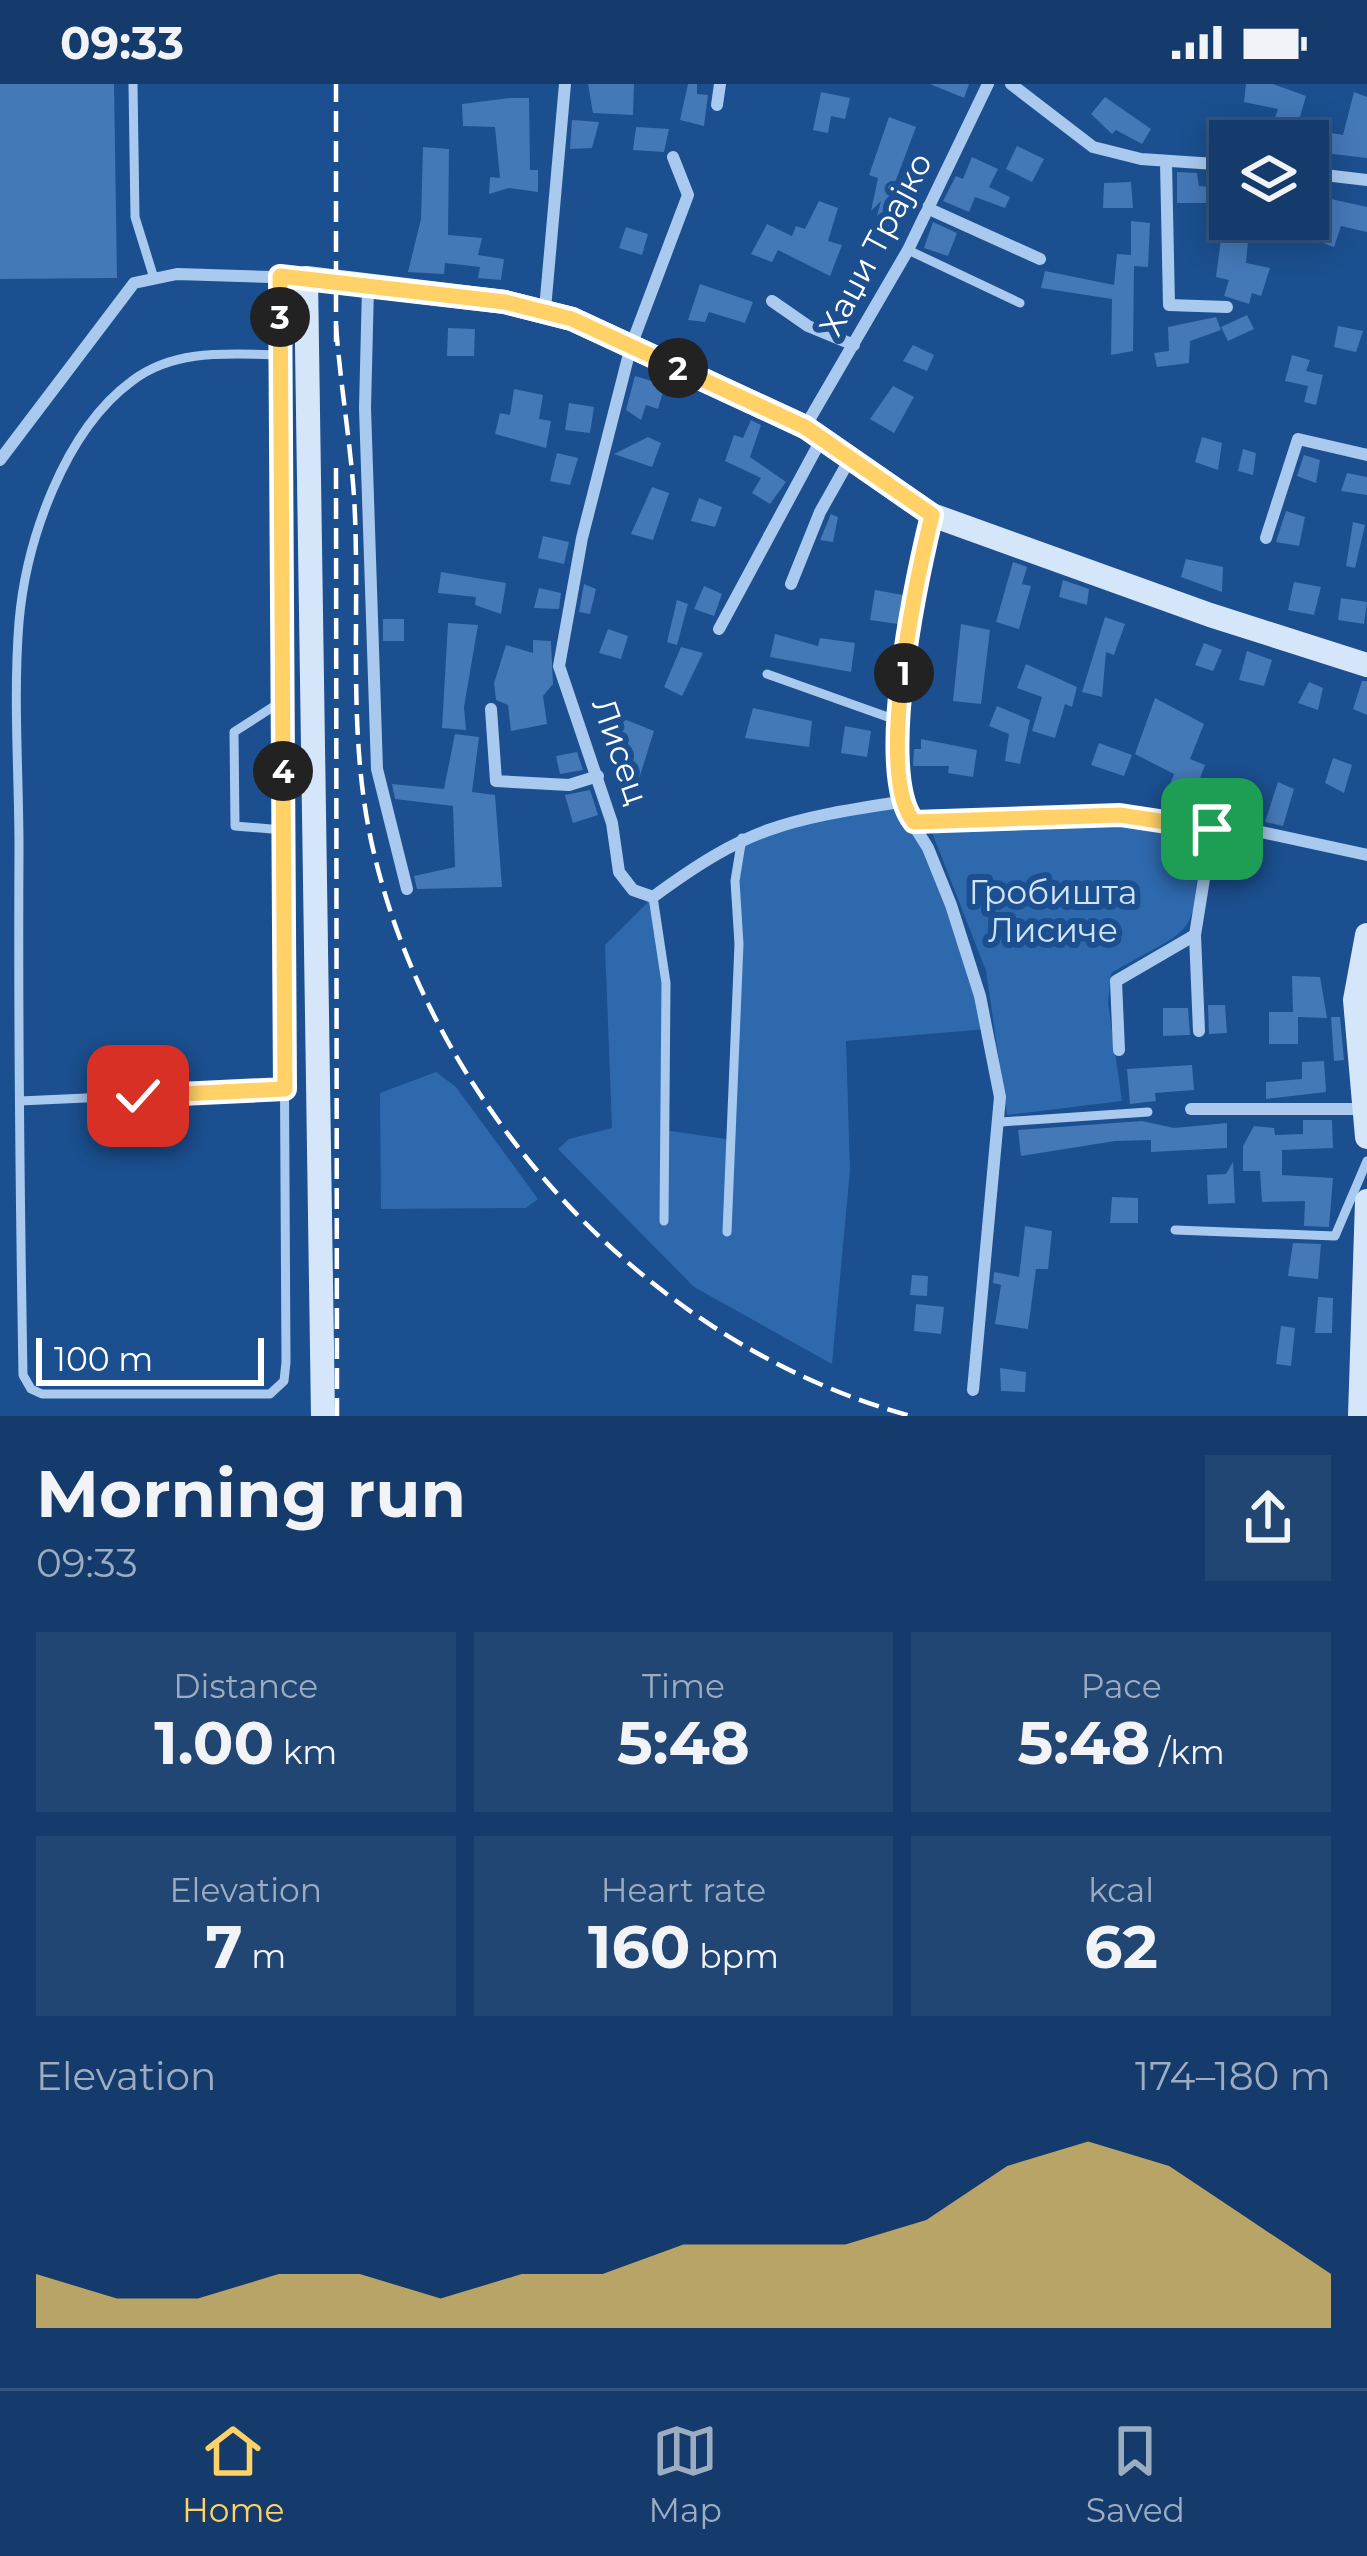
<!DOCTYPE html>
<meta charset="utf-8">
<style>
body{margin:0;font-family:Montserrat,sans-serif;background:#214673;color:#f1f3f6;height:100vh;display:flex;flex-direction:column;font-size:45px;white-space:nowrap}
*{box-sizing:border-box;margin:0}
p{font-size:39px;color:#9dadc1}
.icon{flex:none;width:66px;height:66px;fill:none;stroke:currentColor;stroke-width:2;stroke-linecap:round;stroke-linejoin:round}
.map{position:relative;height:1332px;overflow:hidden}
.panel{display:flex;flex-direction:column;background:#143b6b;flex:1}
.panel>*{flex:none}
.controls{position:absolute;left:1209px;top:36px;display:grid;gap:24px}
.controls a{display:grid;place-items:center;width:120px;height:120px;border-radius:0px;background:#143b6b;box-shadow:0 6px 30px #0003,0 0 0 3px #33557e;font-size:60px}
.scale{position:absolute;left:36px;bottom:30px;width:228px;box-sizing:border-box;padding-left:12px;border:6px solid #fff;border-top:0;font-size:33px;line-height:42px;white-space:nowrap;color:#fff;-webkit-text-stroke:9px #1b4f8f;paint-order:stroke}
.pin{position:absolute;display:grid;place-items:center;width:102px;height:102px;color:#fff;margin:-51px;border-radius:24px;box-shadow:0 6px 18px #0006}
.km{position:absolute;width:60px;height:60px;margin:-30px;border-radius:50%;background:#222;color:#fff;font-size:33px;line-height:60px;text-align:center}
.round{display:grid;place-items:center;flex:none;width:126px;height:126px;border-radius:0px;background:#214673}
.headline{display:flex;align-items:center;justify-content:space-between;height:204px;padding:0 36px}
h1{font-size:66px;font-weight:700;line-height:90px}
.figures{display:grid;grid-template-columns:repeat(3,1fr);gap:18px;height:204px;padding:12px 36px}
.figures div{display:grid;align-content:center;border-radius:0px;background:#214673;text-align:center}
.figures b{font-size:60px;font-weight:700}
.figures small{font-size:33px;font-weight:400}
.figures p{font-size:33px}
.chart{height:336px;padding:24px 36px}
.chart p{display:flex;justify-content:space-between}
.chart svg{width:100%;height:216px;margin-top:12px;fill:#ffd166;opacity:.7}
.status{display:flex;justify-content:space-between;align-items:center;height:84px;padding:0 60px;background:#143b6b;direction:ltr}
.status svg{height:33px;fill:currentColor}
.tabs{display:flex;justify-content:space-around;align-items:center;height:168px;border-top:3px solid #33557e;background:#143b6b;font-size:33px;color:#9dadc1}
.tabs a{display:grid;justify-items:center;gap:6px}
.tabs .current{color:#ffd166}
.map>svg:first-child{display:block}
</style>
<div class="status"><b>09:33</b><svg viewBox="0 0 49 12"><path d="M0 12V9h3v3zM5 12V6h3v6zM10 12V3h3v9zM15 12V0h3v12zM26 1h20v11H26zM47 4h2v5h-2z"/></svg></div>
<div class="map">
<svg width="1367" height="1332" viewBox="0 0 1367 1332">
<rect width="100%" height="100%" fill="#1b4f8f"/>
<g fill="#2e69ad">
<path d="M899,718l52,103 36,124 -141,12 4,129 -18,194 -138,-77 -136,-138 11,-10 43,-11 -7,-183 48,-48 13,86 -2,147 68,10 3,-246 7,-56z"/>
<path d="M930,743h212l59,11c-9,105 -1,84 -90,135l-3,30 14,98 -115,14 -21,-144z"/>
<path d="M436,988l20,15 82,112 -12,9 -145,1 -1,-116z"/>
</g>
<g fill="#4478b7">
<path d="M0,0h114l3,194 -117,1z"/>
<path d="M588,0h46l-1,31 -40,-2z"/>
<path d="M688,0h9v10l11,1 -4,31 -24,-6z"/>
<path d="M930,0h39l-5,14z"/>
<path d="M1246,0h27l33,12 -8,28 -23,-6 3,-9 -34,-7z"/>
<path d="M821,8l29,6 -5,21 -14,-3 -3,17 -15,-3z"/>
<path d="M1354,8l13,5v61l-43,-5 7,-20 12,2z"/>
<path d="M1105,13l46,32 -9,15 -26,-14 -4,4 -21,-20z"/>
<path d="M510,14h19l1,72h8v22l-29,-4 -20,6 1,-17 10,1 -5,-51 -32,-1 -1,-22z"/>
<path d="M889,33l27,10 -20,53 -10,11 25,14h-13l-6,27 -18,-5 7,-26 -10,10 7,-33 -9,-3z"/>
<path d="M572,36l27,2 -7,26 -22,1z"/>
<path d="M636,43l33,2 -5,23 -31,-2z"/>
<path d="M1017,62l27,13 -12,23 -26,-13z"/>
<path d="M423,63l26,2 -1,86 34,3 -4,17 26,4 -3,21 -23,-2 2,-11 -35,-4 -1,11 -36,-2 13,-53z"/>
<path d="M972,73l26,12 -9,18 21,10 -5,11 -30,-11 -6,15 -26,-11 13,-25 7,3z"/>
<path d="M1177,88l20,1 2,13 31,3v21l-19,-2 1,-5h-35z"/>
<path d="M1131,98l2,26h-30l1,-25z"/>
<path d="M1331,115l36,8v25l-26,-6 -7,21 -13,-5z"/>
<path d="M819,117l19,7 -10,33 14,4 -12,31 -52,-26 -6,12 -21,-8 16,-30 25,12 4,-10 9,3z"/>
<path d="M1131,137l19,2 -2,44 -14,-1 -1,85 -22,4 1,-56 -71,-11 4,-17 69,14 3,-31 14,1z"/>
<path d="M933,138l24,11 -9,23 -24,-8z"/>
<path d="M626,143l22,7 -6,21 -23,-7z"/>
<path d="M1221,155l27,2 -2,22 24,5 -9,28 -9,-3 -3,11 -25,-8 5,-16 -13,-3z"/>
<path d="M700,200l53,18 -8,21 -36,-11 -4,10 -17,-2z"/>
<path d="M1247,231l7,14 -26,12 -7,-14z"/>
<path d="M1216,233l5,13 -31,11 -1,22 -32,4 -3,-14 15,-2 -1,-24z"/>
<path d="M1338,242l25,5 -7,21 -22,-5z"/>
<path d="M448,244l27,1 -1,27h-27z"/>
<path d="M913,261l21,10 -7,16 -24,-10z"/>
<path d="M1292,271l18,5 -4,11 17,4 -7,30 -12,-3 4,-16 -23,-5z"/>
<path d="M635,292l30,9 -7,24 -12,-4 -5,15 -15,-10z"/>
<path d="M893,302l21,11 -20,36 -24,-14z"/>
<path d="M514,305l29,6 -4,24 12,2 -5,27 -51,-14 5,-21 10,2z"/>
<path d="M569,319l25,4 -4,26 -25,-3z"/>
<path d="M751,336l10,5 -11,32 36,25 -16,22 -18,-11 9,-15 -36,-17 9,-26 9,3z"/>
<path d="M648,353l13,6 -9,24 -38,-13z"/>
<path d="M1202,353l20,6 -4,27 -23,-8z"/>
<path d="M1243,365l13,4 -3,22 -15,-4z"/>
<path d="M557,369l21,5 -8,27 -20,-4z"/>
<path d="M1304,371l16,5 -4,23 -19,-7z"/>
<path d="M1347,389l20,4v18l-26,-4z"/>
<path d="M652,403l17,6 -16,47 -22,-6z"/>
<path d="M699,414l23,9 -7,20 -24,-6z"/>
<path d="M1286,427l19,6 -6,29 -23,-4z"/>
<path d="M831,430l7,3 -5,25 -13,-2z"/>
<path d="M1353,438l12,3 -10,43 -9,-2z"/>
<path d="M543,452l26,6 -5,22 -26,-6z"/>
<path d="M1186,475l37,8 -1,25 -41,-15z"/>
<path d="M1013,478l14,5 -5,17 9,2 -12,43 -23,-7z"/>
<path d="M441,488l65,11 -5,31 -26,-9 1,-8 -38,-4z"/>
<path d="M1063,496l26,9 -2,16 -28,-8z"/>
<path d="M1294,498l27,5 -7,28 -26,-5z"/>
<path d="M584,500l12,5 -6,25 -11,-2z"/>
<path d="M704,502l18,8 -8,22 -20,-7z"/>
<path d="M539,504l22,5 -2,16 -25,-1z"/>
<path d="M875,506l28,5 -5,29 -28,-4z"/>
<path d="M1341,514l26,4 -3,22 -26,-4z"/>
<path d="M677,516l11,4 -11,41 -10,-3z"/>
<path d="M1105,533l20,7 -11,31 -8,-3 -4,45 -20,-5z"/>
<rect x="383" y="535" width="21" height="22"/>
<path d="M448,539l30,2 -14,82 2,23 -24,-2z"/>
<path d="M961,540l29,6 -9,74 -28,-3z"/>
<path d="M608,545l20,7 -7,23 -22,-6z"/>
<path d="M775,550l43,12 2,-8 35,5 -4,29 -81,-15z"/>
<path d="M533,556l18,1 2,43 -10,12 4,28 -36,7 -3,-26 -12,-5 -2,-17 12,-38 27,8z"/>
<path d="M1204,559l18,7 -9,21 -18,-6z"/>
<path d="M681,563l22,6 -21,43 -18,-9z"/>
<path d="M1247,567l25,9 -8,26 -25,-6z"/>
<path d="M1026,580l51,23 -5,20 -7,-3 -10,34 -23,-7 10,-34 -25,-9z"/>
<path d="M1362,597h5v34l-14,-6z"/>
<path d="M1309,598l14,6 -5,22 -20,-7z"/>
<path d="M1155,614l49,26 -14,35 15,6 -12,31 -24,-9 5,-13 -39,-20z"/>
<path d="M997,622l33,14 -10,44 -15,-3 4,-27 -20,-8z"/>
<path d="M753,624l59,13 -3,26 -64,-9z"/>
<path d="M624,635l30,12 -16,51 -23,-5 8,-35 -7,-3z"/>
<path d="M845,642l26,5 -4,26 -26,-4z"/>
<path d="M455,650l24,3 -7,55 23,3 7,92 -85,2 -3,-13 41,-9 -2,-61 -58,-7 -3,-15 52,5z"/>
<path d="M921,655l56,11 -4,27 -25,-4 1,-7h-36l1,-17h7z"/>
<path d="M1099,659l33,12 -8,21 -33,-11z"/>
<path d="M577,668l6,18 -23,4 -4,-18z"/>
<path d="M1333,674l19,7 -8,28 -19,-10z"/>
<path d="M1278,698l16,7 -11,37 -18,-4z"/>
<path d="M590,706l8,25 -25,8 -8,-28z"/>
<path d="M1292,892l28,1 7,41 -29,-1v27h-29v-32h24z"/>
<path d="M1208,921h17l2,28 -18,1z"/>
<path d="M1163,924h25l2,27 -27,1z"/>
<path d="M1331,933h9l4,43 -10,1z"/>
<path d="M1324,977l2,31 -60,7v-17l36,-3v-17z"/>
<path d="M1192,981l2,25 -39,3 1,8 -26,3 -3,-35z"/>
<path d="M1303,1036h29l1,28 -51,2v25l51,3 -4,49 -25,-1 1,-25 -43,1 -2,-31h-17v-25l11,-20 20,2 1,7 28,-1z"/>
<path d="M1142,1037l32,7 53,-5v25l-76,4v-12l-36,1 -94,15 -3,-26z"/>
<path d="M1233,1078l2,41 -27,1 -1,-29 19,-1z"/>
<path d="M1112,1113l26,1v25h-28z"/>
<path d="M1025,1142l27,5 -4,38h-12l-8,60 -33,-5 6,-39 -8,-2 1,-11 25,5z"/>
<path d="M1293,1159l28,1 -3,35 -30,-3z"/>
<path d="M912,1191l16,1 -1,20 -17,-1z"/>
<path d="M1318,1213l15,1 -1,35h-17z"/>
<path d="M916,1220l28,3 -3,27 -27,-3z"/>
<path d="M1281,1242l14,2 -4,38 -15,-2z"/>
<path d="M1000,1284l26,4 -1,20 -24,-1z"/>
</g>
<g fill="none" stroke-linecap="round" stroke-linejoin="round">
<g stroke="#a9c9ee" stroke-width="9">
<path d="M133,0l2,133 18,58"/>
<path d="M908,166l112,53"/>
<path d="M280,192c2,362 4,724 6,1086l-2,19 -14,13h-228l-11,-5 -8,-14c-3,-175 -5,-351 -4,-526 0,-75 -6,-152 0,-227 7,-81 45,-191 113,-241 43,-33 98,-27 149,-26"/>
<path d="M767,590l132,47"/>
<path d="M282,617l-48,31 1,94 48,4"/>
<path d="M653,813l13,86 -2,238"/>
<path d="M20,1017l265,-12"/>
<path d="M1001,1038l147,-10"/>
<path d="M1175,1146l160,6 32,-75"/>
<path d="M727,1148l12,-288 -4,-63 7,-43"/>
</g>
<g stroke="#a9c9ee" stroke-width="12">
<path d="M1011,0l82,63 48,12 89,6"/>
<path d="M717,21l3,-21"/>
<path d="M673,73l15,38 -57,151 -49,192 -23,128 53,157 7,49 14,18 20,7c95,-70 131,-77 246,-95"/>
<path d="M1166,78l3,143 58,2"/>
<path d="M1308,89l59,7"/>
<path d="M927,124l113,51"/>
<path d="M368,203l-3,121 12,361 30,120"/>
<path d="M772,217l36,25 46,19"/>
<path d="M545,225l20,-225"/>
<path d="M805,343l103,-177 80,-166"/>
<path d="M0,376l134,-177 43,-9 129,4"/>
<path d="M932,432l-22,98 -11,107v81l29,46 23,57 29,91 20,101 -27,293"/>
<path d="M1266,454l32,-99 69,16"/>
<path d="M791,500l29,-72 31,-55"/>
<path d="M719,545l103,-191"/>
<path d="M491,625l5,72 73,4 29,-9"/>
<path d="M914,738l206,-7 127,14 120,26"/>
<path d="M1199,947l-4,-96 17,-106"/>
<path d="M1119,966l-3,-69 79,-46"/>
<path d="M1191,1025h173"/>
</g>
<g stroke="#d6e6fa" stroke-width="24">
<path d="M1367,851l-12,65 12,137"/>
<path d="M323,1332l-17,-1138 199,24 67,17 233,108 127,88 278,100 157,50"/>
<path d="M1360,1332l7,-215"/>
</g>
<g stroke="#fff" stroke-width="4.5" stroke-dasharray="21 9" stroke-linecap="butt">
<path d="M336,241c4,57 14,114 18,171 7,118 -8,237 19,353 60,261 278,497 538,567"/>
<path d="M336,258v-258"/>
<path d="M336,384l1,948"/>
</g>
</g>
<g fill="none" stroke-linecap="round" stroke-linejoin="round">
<defs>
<path id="route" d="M138,1012l147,-7 -5,-813 225,26 67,17 233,108 127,88c-15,62 -58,259 -18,307l206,-7 92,14"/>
</defs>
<use href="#route" stroke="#fff" stroke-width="24"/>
<use href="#route" stroke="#ffd166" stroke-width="15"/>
</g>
<g text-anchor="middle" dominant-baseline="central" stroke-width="12" stroke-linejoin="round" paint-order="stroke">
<g font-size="33" fill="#fff" stroke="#1b4f8f">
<text transform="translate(875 160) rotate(-62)">Хаџи Трајко</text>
<text transform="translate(621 667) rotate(71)">Лисец</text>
</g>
<g font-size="33" fill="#cfe3fa" stroke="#1b4f8f">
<text x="1053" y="808">Гробишта<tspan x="1053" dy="38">Лисиче</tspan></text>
</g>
</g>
</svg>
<div class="controls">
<a><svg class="icon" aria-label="layers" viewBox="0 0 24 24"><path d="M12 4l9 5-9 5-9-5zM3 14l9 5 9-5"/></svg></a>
</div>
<div class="scale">100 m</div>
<div class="pin" style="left:1212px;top:745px;background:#1e9e55"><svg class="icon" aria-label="arrive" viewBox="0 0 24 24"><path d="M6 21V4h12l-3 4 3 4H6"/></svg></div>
<div class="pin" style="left:138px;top:1012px;background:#d93025"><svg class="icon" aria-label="check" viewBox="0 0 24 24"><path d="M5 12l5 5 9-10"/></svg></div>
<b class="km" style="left:904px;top:589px">1</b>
<b class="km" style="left:678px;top:284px">2</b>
<b class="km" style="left:280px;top:233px">3</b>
<b class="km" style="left:283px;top:687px">4</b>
</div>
<section class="panel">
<div class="headline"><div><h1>Morning run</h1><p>09:33</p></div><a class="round"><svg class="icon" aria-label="share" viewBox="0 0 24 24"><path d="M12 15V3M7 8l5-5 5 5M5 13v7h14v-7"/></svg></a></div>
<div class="figures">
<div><p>Distance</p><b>1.00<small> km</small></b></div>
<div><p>Time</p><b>5:48</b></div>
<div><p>Pace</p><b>5:48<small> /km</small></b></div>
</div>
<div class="figures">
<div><p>Elevation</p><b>7<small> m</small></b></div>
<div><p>Heart rate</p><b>160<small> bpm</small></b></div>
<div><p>kcal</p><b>62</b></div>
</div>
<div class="chart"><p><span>Elevation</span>174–180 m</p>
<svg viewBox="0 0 160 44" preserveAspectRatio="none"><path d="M0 44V33L10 38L20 38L30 33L40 33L50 38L60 33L70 33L80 27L90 27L100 27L110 22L120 11L130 6L140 11L150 22L160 33V44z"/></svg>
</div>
</section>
<nav class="tabs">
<a class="current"><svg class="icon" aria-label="home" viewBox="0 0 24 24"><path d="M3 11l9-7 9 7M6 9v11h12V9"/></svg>Home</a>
<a><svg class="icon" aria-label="map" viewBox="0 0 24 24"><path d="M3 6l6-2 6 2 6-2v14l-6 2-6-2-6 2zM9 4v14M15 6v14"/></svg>Map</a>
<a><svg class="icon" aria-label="saved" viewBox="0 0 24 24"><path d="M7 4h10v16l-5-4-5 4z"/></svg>Saved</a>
</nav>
